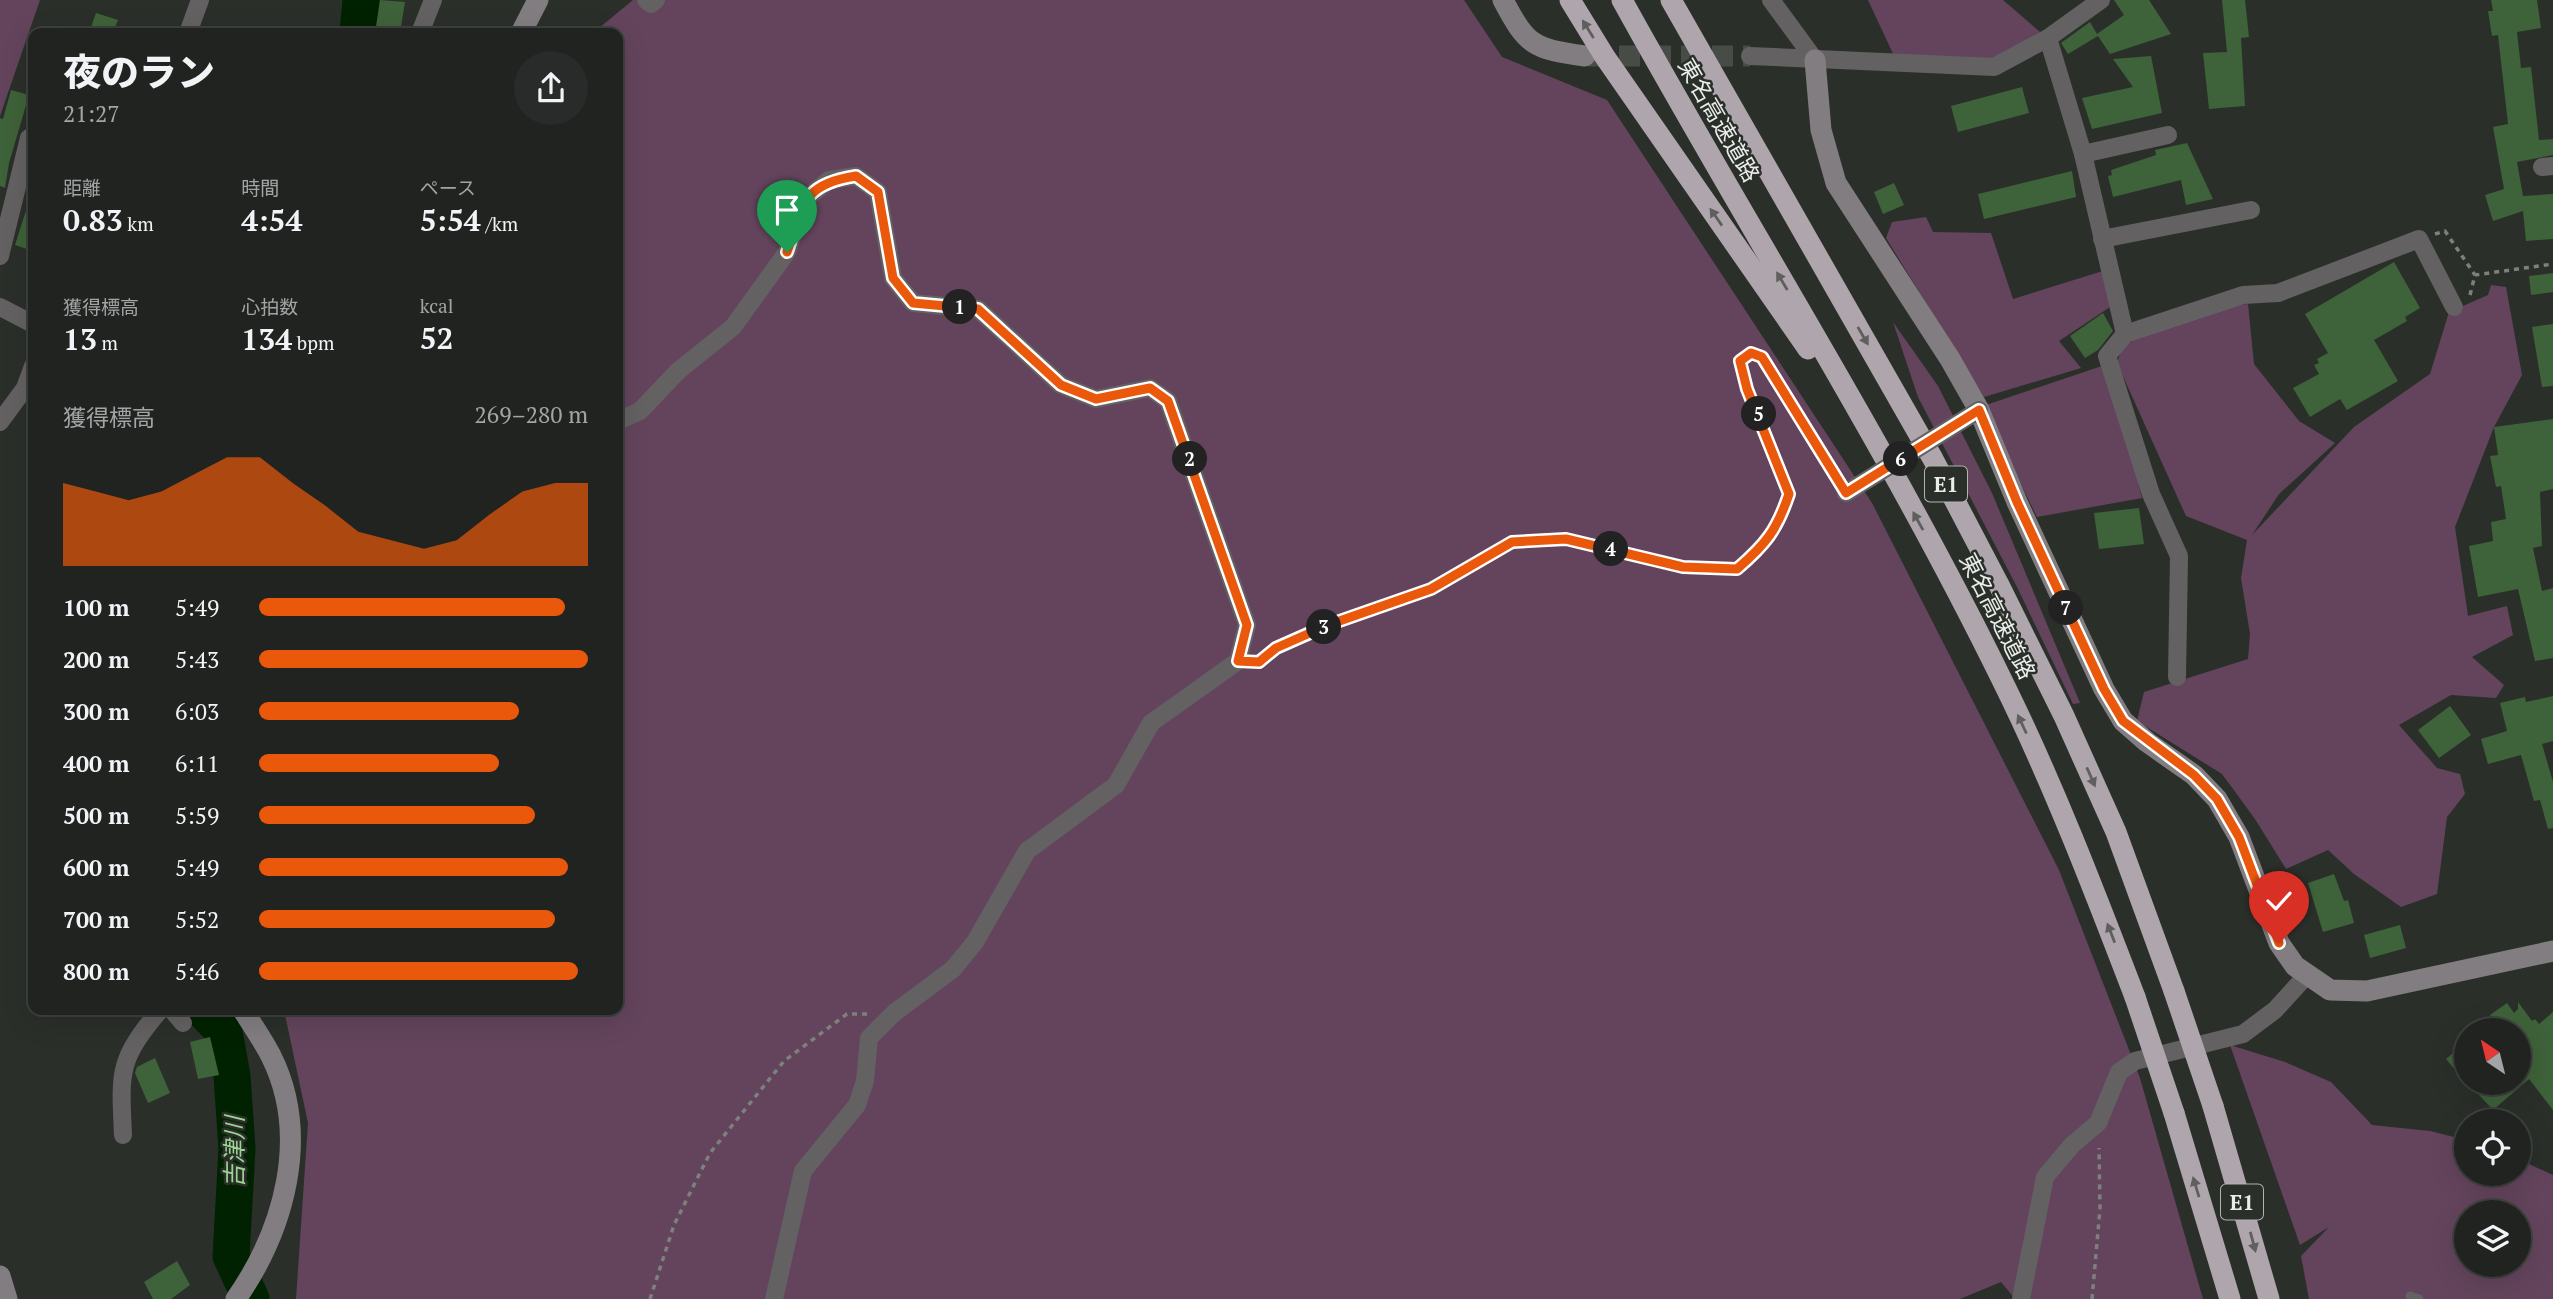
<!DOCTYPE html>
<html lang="ja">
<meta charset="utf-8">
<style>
body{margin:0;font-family:"PT Serif","Noto Sans JP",serif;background:#282b29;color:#f1f3f6;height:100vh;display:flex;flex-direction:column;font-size:26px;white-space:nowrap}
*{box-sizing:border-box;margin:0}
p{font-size:23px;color:#a2a4a5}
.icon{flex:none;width:38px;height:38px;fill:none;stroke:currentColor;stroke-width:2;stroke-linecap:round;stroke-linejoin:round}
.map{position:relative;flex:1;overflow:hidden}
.drawer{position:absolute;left:28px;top:28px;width:595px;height:987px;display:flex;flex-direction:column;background:#202320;border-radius:14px;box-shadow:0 7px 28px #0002,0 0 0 2px #3d403e}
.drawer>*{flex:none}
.needle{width:46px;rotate:325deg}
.controls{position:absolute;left:2454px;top:1018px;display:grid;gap:14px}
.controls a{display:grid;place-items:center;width:77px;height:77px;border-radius:50%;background:#202320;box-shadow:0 7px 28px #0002,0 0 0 2px #3d403e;font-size:35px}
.pin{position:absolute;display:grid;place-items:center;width:60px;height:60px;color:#fff;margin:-72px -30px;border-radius:50% 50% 50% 0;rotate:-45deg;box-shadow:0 0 7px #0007}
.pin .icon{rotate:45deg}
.km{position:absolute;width:35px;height:35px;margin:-18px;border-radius:50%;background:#222;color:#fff;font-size:19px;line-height:35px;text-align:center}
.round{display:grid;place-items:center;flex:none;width:74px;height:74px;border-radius:37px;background:#282b29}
.overview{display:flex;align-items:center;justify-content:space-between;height:119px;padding:0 35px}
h1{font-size:38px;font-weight:800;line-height:52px}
.figures{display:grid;grid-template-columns:repeat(3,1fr);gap:10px;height:119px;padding:7px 35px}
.figures div{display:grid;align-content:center}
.figures b{font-size:30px;font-weight:800}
.figures small{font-size:19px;font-weight:400}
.figures p{font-size:19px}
.chart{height:196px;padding:14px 35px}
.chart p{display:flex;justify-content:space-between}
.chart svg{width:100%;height:126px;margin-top:7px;fill:#ea580c;opacity:.7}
ul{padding:0 35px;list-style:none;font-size:23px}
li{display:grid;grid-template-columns:112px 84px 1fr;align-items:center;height:52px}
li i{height:18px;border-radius:9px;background:#ea580c}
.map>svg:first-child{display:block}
</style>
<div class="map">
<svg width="2553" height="1299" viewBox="0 0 2553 1299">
<rect width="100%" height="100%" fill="#2b2f2a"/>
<g fill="#63445c" fill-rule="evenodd">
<path d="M0,0h40l-40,116z"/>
<path d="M633,0h831l38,57 105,43 265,403 187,367 81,208 63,221h-188l-14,-17 -41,17h-1664l12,-176 -24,-113h334v-977h-25z"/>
<path d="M1868,0h135l37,32 -40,27 -105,-1z"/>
<path d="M1926,217l7,15 58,1 22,66 93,-29 7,35 -54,36 22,27 -97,29 -98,-159 6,-16z"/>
<path d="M2491,285l15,2 16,88 -28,52 -39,100 13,89 39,-10 6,29 -41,22 32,28 -8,13 -45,-3 -52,30 38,43 23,6 5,20 -18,23 -10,77 -36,13 -47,-33 -26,-24 -42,19 -31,-50 -33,-45 -85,-53 7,-29 104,-33 2,-25 -9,-56 6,-38 -61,-24 -69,-153 6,-18 14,-6 89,-33 22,-2 6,60 45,57 36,22 -56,51 -27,41 102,-108 76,-53 19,-62 39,-17z"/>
<path d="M1893,322l45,64 54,107 88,210 -7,1 -55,-115 -100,-192z"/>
<path d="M2108,364l34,134 -105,19 -54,-111z"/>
<path d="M2230,1045l55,17 46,20 41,43 58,6 36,9v34h52v-15l35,16v124h-244l-8,-43 28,-29 -29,18zM2466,1213h52v52h-52z"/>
</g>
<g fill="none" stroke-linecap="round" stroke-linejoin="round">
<g stroke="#012200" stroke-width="37">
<path d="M358,33l3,-33"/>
<path d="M203,1010l21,22 8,44 5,73 -6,107 20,43"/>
</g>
</g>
<g fill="#3e6239">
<path d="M380,0l25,2 -5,31h-25z"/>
<path d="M2114,0h35l22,34 -61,20 -12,-18 -30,18 -7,-11 29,-21 7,12 27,-19z"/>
<path d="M2222,0h23l4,37 -8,1 4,68 -36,3 -6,-56 24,-1z"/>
<path d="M2491,0h46l4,28 -24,4 4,36 10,-1 8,73 14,-1v16l-36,7 6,34 30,-2v45l-27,2 -3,-30 -30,10 -8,-26 19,-6 -11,-62 15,-3 -10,-89 -6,1 -4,-25h5z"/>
<path d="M96,13l22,7 -5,13h-24z"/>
<path d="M2151,56l11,57 -70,16 -10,-31 51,-11 -20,-28z"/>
<path d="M2022,87l7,26 -71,19 -7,-26z"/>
<path d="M11,90l18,5 -20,68 -4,25 -5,-2v-68l3,1z"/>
<path d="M2187,143l26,56 -27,6 -5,-25 -68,17 -5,-21 4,-1 -1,-5 45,-15 -1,-5z"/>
<path d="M2072,171l4,26 -92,22 -6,-25z"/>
<path d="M1894,183l10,22 -21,9 -9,-22z"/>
<path d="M30,198h3v53l-18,-6z"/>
<path d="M2394,262l26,46 -15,9 2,4 -33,19 24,41 -51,29 -7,-11 -30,18 -17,-29 26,-14 -5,-9 5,-2 -2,-4 11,-6 -23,-39z"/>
<path d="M2553,273v19l-22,3 -2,-19z"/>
<path d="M2103,313l10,18 -15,19 -13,8 -15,-22z"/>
<path d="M2553,324v62l-11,1 -10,-60z"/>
<path d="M2553,419v70l-13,3 2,54 -9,2 9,43 11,-3v70l-18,3 -17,-72 -40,8 -9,-51 24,-5 -2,-19 15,-3 -5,-33 -5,1 -6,-31 8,-1 -4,-28z"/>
<path d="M2139,508l5,36 -45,5 -5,-36z"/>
<path d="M2553,696v45l-11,3 11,38v46l-5,1 -8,-29 -6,1 -13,-46 -33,9 -7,-25 26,-8 -7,-28 25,-6 1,5z"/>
<path d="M2450,706l21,29 -32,23 -21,-28z"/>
<path d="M2334,874l10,27 4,-1 6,23 -31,9 -15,-49z"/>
<path d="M2400,925l6,23 -36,10 -6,-23z"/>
<path d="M2518,1002l14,19 3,-2 4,5 14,-12v98l-24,-31 -36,31 -25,-27h50v-52h-28l8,-6 -8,-10 17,-12 7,10 4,-4z"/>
<path d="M210,1037l9,38 -21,4 -8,-37z"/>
<path d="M2466,1042v41l-20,-24z"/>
<path d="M155,1058l15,35 -22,10 -13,-30 2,-6z"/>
<path d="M177,1261l13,24 -19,14h-18l-9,-17z"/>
</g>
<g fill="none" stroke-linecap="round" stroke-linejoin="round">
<path stroke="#484c47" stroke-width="21" stroke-dasharray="21 10" stroke-linecap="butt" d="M1588,56h162"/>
<g stroke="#7d817c" stroke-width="3.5" stroke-dasharray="5 5" stroke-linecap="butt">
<path d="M2435,234l10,-3 30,44"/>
<path d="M2470,295l5,-20 78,-11"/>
<path d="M1258,662l18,-14 52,-23 103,-36 81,-47 54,-3 117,28 54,2c29,-25 40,-39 52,-75l-42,-105 -7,-28 11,-8 11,4 75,122"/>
<path d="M650,1299l24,-74 36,-72 74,-92 63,-47h21"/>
<path d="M2092,1299l8,-90 -1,-61"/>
</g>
<path stroke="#646163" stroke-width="9" d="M2410,1296l9,3"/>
<g stroke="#646163" stroke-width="18">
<path d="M646,0l5,4 5,-4"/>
<path d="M1771,0l44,60"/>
<path d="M188,33l12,-33"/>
<path d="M420,33l13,-33"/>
<path d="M2048,38l35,116 42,180"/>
<path d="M1750,56l244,11 54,-29 53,-38"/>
<path d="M2083,154l85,-19"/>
<path d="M2542,167l11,-1"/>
<path d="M2102,239l149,-29"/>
<path d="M0,256l29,-118 4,1"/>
<path d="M0,307l33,17"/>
<path d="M618,421l22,-10 38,-40 55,-44 54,-75 18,-52 24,-20 27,-4 22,16 15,86 20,25 65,6 83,76 35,14 54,-11 18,13 79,224 -9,36 -87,62 -35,62 -89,66 -52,91 -22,27 -59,44 -25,25 -4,43 -8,24 -54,66 -29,128"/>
<path d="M0,422l25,-34 8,-22"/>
<path d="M2177,677l2,-121 -28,-62 -44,-138 18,-22 118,-39 35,-2 141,-54 35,68"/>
<path d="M172,1010l11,13"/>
<path d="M123,1135c-3,-64 -5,-75 37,-125"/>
<path d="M2021,1299l24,-122 27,-32 26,-22 21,-51 16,-11 108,-27 32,-24 31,-34"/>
</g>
<g stroke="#827d80" stroke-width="21">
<path d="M1503,0c24,46 31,49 82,56"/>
<path d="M521,33l17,-33"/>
<path d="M1815,60l6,70 15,53 114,176 29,51 38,92 87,187 19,32 24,21 47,33 23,24 22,38 40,106 16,23 35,24 37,1 186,-40"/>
<path d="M0,1276l7,23"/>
<path d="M236,1299c48,-69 75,-163 35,-243 -8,-16 -19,-31 -28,-46"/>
</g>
<g stroke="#aea6ac" stroke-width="21">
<path d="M1570,0l35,57 203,292"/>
<path d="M1622,0c125,227 266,447 380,680 51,103 92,210 133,317"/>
<path d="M1671,0l262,459 65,124 66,133 52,116 58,159"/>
<path d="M2213,1106l56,193"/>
<path d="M2174,1113l56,186"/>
</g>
<path stroke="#646163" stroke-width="18" d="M1846,493l133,-83"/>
<g stroke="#aea6ac" stroke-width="21">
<path d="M2174,991l39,115"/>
<path d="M2135,997l39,116"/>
</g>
</g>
<defs><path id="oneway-solid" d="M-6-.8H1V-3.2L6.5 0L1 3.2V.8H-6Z" transform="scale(1.75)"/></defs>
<g fill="#5f5f5e">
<use href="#oneway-solid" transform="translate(1588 29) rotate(-122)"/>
<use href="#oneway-solid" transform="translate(1716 217) rotate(-125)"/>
<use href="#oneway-solid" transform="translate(1782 281) rotate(-121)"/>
<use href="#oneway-solid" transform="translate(1863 336) rotate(60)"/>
<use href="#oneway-solid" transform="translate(1918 521) rotate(-119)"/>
<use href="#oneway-solid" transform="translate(2022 724) rotate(-115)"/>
<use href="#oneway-solid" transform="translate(2091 777) rotate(66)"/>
<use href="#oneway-solid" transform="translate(2111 933) rotate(-111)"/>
<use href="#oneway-solid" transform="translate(2196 1187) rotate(-107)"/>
<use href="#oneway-solid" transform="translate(2253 1242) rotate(75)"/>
</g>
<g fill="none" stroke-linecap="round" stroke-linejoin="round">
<defs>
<path id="route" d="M787,252c16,-47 15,-68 69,-76l22,16 15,86 20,25 65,6 83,76 35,14 54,-11 18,13 79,224 -9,36 21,1 17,-14 52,-23 103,-36 81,-47 54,-3 117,28 54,2c29,-25 40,-39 52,-75l-42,-105 -7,-28 11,-8 11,4 84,136 133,-83 38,92 87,187 19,32 71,54 23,24 22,38 40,106"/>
</defs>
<use href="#route" stroke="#fff" stroke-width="14"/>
<use href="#route" stroke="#ea580c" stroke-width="9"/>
</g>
<g text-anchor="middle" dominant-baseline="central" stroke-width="5" stroke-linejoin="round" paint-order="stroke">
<g fill="#2b2f2a" stroke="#b1b4b0" stroke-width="2">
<rect x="1925" y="466.5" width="42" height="35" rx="5"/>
<rect x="2221" y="1184.5" width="42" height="35" rx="5"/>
</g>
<g font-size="21" font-weight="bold" fill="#eaedea">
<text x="1946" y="484">E1</text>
<text x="2242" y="1202">E1</text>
</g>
<g font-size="23" fill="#eaedea" stroke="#2b2f2a">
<text transform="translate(1719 120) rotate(60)">東名高速道路</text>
<text transform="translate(1998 616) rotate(63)">東名高速道路</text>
</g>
<g font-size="24" font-style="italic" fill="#9cd493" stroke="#2b2f2a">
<text transform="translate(234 1152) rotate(-90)">吉津川</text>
</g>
</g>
</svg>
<div class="controls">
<a><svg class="needle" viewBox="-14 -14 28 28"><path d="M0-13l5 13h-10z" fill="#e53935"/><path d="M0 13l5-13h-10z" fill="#a2a4a5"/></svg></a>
<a><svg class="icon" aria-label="locate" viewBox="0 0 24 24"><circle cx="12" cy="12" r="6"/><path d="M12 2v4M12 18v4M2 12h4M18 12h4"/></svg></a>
<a><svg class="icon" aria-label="layers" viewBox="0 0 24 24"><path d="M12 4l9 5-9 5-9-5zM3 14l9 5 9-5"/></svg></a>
</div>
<div class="pin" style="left:787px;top:252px;background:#1e9e55"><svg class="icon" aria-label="arrive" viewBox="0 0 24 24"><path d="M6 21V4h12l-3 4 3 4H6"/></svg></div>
<div class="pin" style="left:2279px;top:943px;background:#d93025"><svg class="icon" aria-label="check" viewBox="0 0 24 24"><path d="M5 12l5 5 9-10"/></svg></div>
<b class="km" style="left:960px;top:307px">1</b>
<b class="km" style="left:1190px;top:459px">2</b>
<b class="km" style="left:1324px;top:627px">3</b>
<b class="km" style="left:1611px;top:549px">4</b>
<b class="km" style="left:1759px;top:414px">5</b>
<b class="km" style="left:1901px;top:459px">6</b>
<b class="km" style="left:2066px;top:608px">7</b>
<section class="drawer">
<div class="overview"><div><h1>夜のラン</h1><p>21:27</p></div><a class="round"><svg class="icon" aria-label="share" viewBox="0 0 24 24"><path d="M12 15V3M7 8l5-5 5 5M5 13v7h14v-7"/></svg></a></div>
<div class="figures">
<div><p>距離</p><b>0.83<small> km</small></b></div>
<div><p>時間</p><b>4:54</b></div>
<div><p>ペース</p><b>5:54<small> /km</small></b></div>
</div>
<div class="figures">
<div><p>獲得標高</p><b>13<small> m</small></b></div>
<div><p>心拍数</p><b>134<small> bpm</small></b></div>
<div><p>kcal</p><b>52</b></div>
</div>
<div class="chart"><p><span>獲得標高</span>269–280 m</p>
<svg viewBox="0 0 160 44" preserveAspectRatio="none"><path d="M0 44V15L10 18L20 21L30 18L40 12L50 6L60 6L70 15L80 23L90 32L100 35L110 38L120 35L130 26L140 18L150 15L160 15V44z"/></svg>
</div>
<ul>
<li><b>100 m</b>5:49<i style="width:93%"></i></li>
<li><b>200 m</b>5:43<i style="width:100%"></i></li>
<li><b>300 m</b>6:03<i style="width:79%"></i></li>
<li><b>400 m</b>6:11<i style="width:73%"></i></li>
<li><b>500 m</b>5:59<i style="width:84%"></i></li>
<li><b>600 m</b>5:49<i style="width:94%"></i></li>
<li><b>700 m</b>5:52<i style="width:90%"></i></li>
<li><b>800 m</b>5:46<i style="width:97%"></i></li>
</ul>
</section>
</div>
